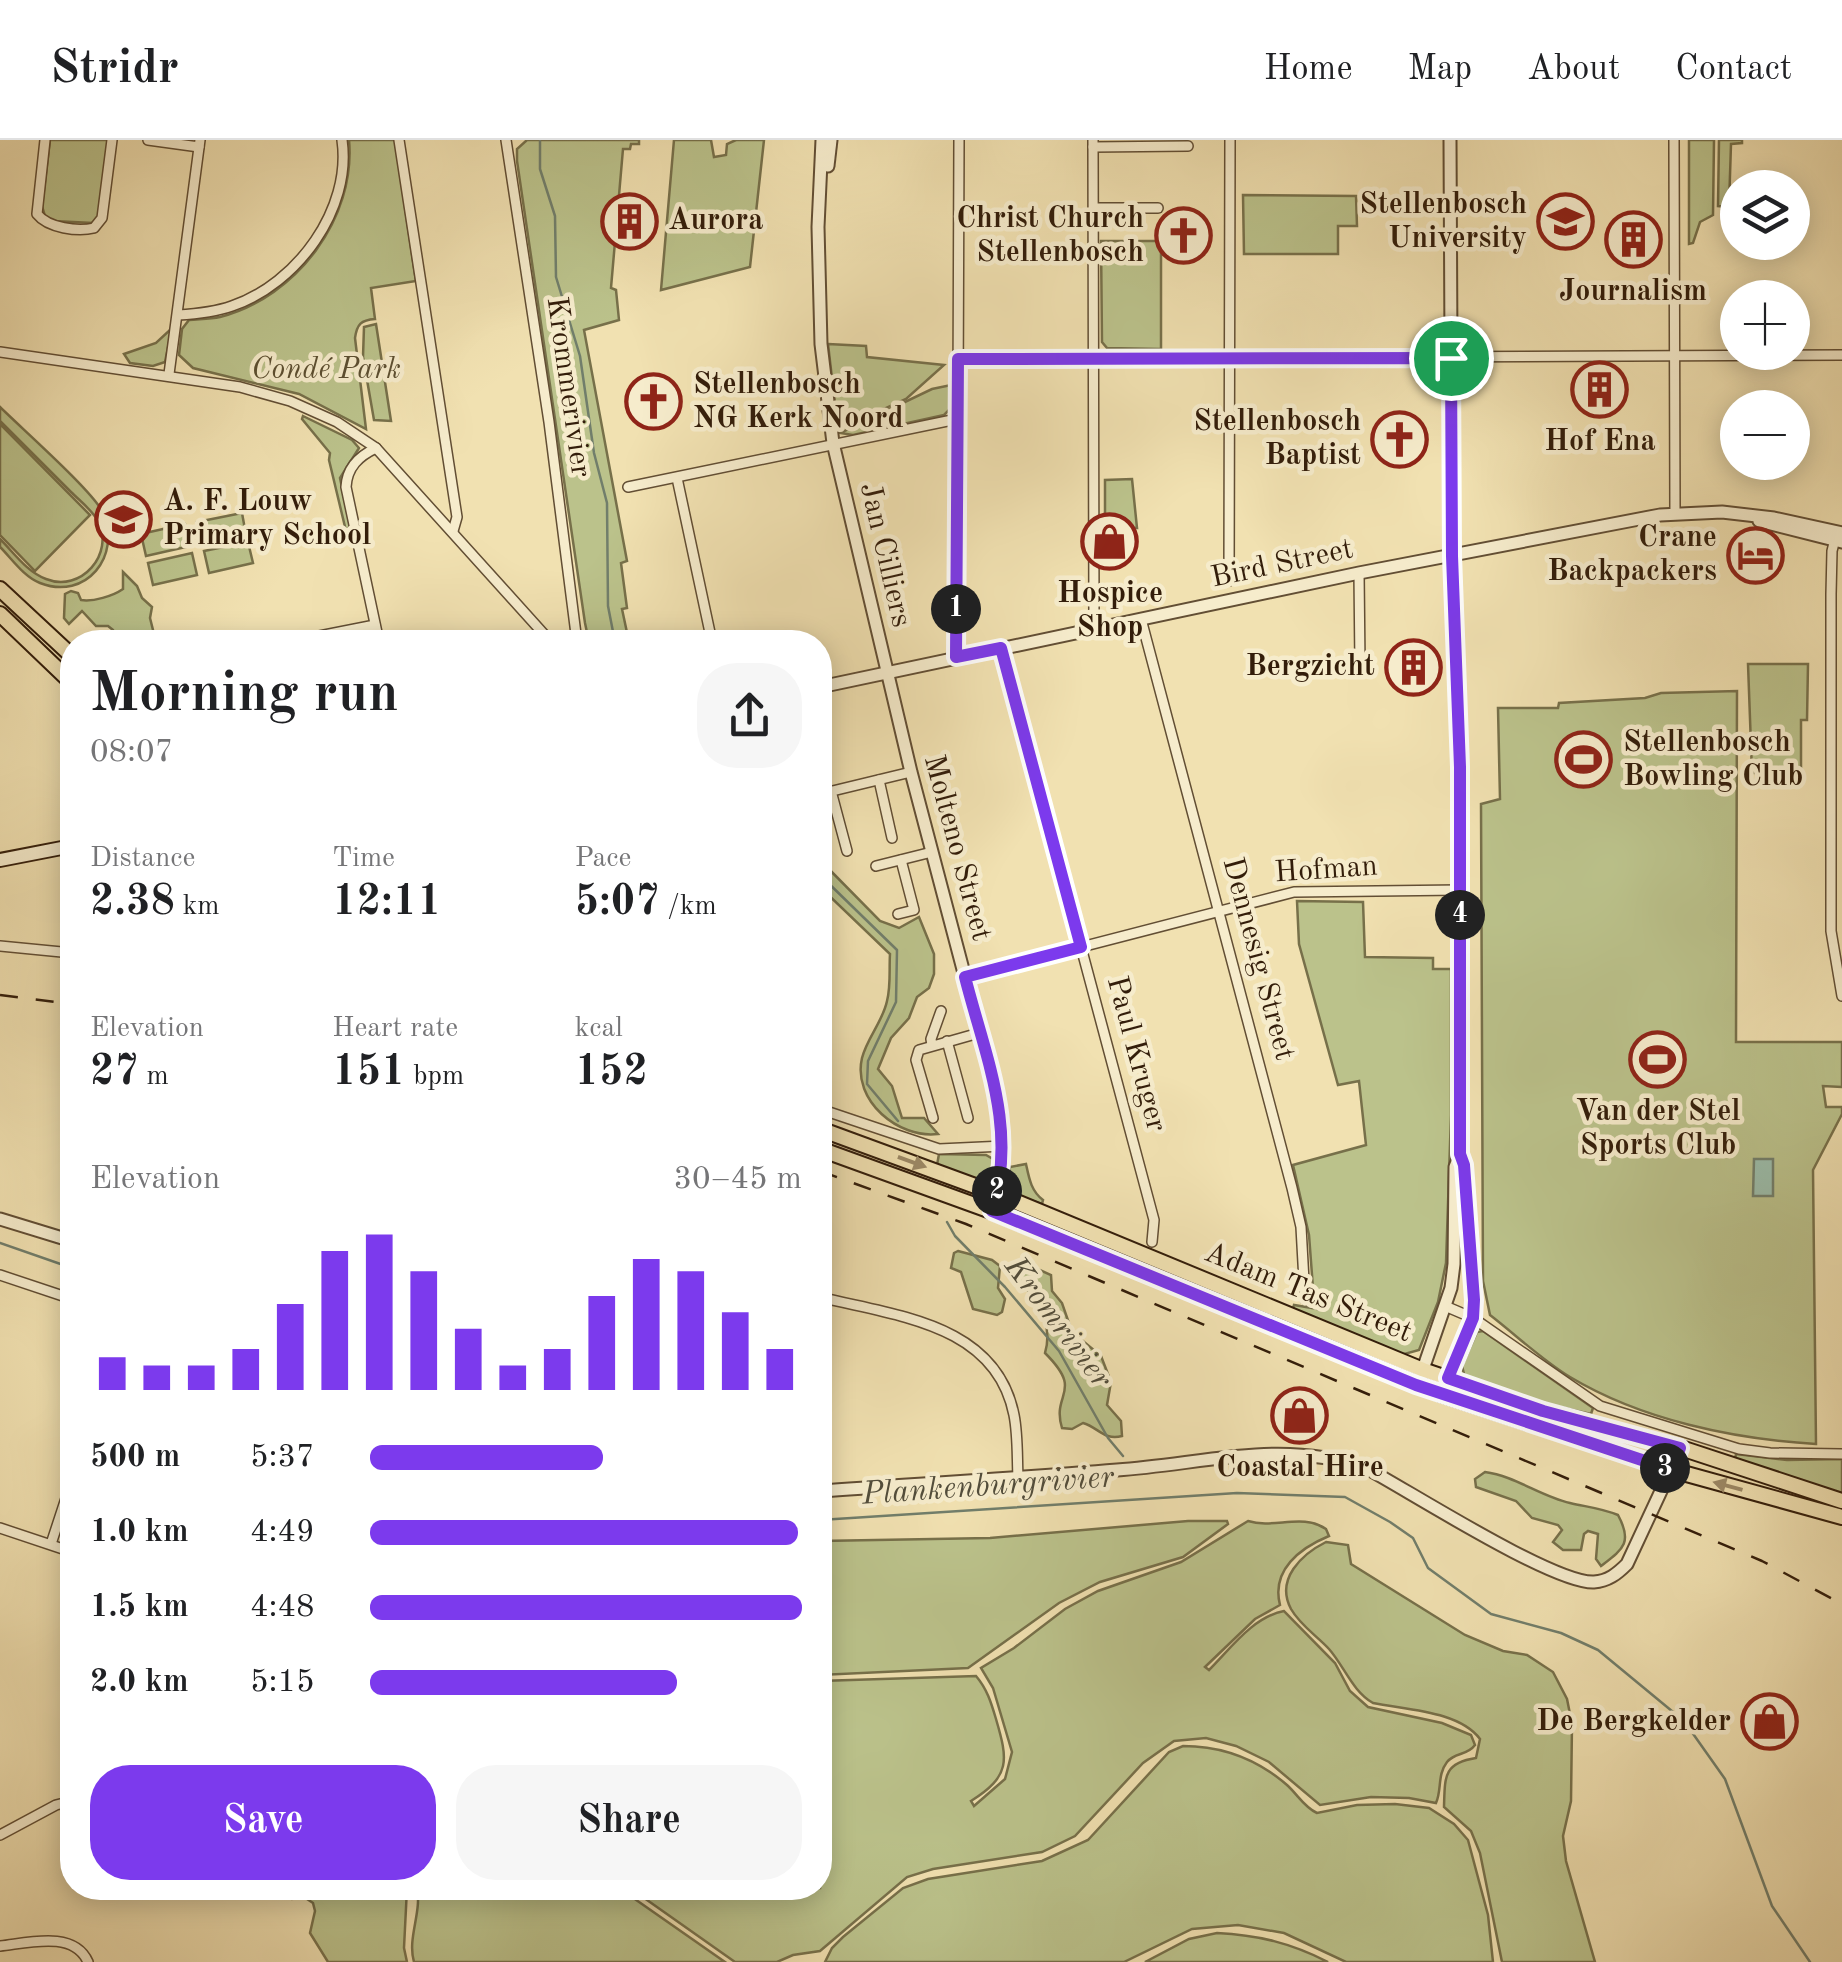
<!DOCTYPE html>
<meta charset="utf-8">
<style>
body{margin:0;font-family:"Old Standard TT",serif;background:#f6f6f6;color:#202124;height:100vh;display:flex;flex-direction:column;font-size:38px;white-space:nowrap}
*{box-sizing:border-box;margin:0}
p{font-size:32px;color:#757577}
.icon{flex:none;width:55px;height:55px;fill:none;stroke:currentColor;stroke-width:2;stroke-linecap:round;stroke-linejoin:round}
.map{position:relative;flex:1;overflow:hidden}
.sheet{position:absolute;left:60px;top:490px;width:772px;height:1270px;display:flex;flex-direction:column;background:#fff;border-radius:40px;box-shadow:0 5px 25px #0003}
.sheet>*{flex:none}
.buttons{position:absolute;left:1720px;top:30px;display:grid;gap:20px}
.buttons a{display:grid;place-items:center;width:90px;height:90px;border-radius:50%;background:#fff;box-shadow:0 5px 25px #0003;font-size:50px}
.pin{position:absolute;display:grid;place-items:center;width:85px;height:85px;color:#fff;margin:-42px;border:5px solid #fff;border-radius:50%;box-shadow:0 2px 10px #0007}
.km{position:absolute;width:50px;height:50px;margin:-25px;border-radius:50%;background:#222;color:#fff;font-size:28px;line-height:50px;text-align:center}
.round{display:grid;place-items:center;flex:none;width:105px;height:105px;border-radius:40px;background:#f6f6f6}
.summary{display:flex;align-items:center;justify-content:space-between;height:170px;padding:0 30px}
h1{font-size:55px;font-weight:800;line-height:75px}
.stats{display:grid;grid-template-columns:repeat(3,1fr);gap:15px;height:170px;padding:10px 30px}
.stats div{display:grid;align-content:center}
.stats b{font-size:42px;font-weight:800}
.stats small{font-size:28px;font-weight:400}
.stats p{font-size:28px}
.chart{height:280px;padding:20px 30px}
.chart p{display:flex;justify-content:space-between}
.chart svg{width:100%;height:180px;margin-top:10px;stroke:#7c3aed;stroke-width:6}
.button{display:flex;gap:20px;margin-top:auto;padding:20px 30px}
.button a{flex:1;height:115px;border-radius:40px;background:#7c3aed;color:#fff;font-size:40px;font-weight:800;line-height:115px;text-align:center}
.button a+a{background:#f6f6f6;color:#202124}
ul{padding:0 30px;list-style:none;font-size:32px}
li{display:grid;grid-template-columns:160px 120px 1fr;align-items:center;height:75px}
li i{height:25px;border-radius:12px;background:#7c3aed}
header{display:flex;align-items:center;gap:60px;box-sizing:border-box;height:140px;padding:0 50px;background:#fff;border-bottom:2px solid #e0e0e0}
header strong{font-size:48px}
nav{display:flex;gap:55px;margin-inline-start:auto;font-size:35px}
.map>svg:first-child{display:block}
</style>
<header>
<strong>Stridr</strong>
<nav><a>Home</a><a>Map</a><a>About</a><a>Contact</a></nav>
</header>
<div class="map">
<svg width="1842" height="1822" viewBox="0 0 1842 1822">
<rect width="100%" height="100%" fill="#f1e1b1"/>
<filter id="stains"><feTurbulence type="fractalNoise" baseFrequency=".002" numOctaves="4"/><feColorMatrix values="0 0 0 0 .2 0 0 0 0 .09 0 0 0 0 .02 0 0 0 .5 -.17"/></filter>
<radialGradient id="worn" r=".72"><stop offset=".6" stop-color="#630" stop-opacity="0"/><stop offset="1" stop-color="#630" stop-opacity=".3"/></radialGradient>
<g fill="#bbc28b" stroke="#77704a" stroke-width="2.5">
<path d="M50,0h58l-10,77 -5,6 -40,-2 -8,-5 -3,-10z"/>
<path d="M349,0h46l21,141 -45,7 4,31c-14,1 -18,5 -20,19l11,91 -67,-35 -106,-26 -14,-13 3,-26 7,-9c10,-1 21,-1 31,-3 77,-20 136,-99 129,-177z"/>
<path d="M527,0h112v4h-8l-1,5h-7l-12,139 5,2 3,30 -35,10 43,231 -6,2 6,45 -5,1 7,33h-40l-4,-19 -68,-462v-12z"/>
<path d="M674,0h37l3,17 12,-2 1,-11 9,-4h28l-14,127 -89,23z"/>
<path d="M1689,0h25l-1,75 -13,7 -7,21 -4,1z"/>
<path d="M1719,0h23v3l-11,1 -2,63 -11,-1z"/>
<path d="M1243,55l113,1 1,30h-19v28h-94z"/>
<path d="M1101,101h60v108l-54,-1 -5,-6z"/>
<path d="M376,184l15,97 -17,-1 -11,-63 1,-30z"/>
<path d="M172,188l-7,34 -12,4 -23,-3 -6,-9 32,-11z"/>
<path d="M828,204l38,2 1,11 77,8 -38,34 -68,31z"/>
<path d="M951,245l-1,24 -6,6 -91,20 -13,-2 92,-44z"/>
<path d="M0,267c20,20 95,86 103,106 19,43 -17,88 -63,70 -16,-6 -28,-24 -40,-36v-8c14,14 27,33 46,40 35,14 69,-25 52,-58 -6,-11 -18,-20 -27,-29 -24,-24 -47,-47 -71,-71z"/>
<path d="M303,276l49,24 7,8 -19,30 10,48 -4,5 -17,-71 1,-7 -28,-34z"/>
<path d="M0,284l90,91 -55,56 -35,-36z"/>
<path d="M1132,339l5,49 -32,-1v-47z"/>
<path d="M242,373l4,22 -44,9 -5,-22z"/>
<path d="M185,384l5,22 -44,10 -5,-22z"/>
<path d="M248,402l5,21 -44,10 -5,-22z"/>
<path d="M192,413l5,22 -44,10 -5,-22z"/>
<path d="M123,432l14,14 5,12 10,9 -2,11 6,24h-40l-3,-12 -5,-4h-12l-14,-15 -13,13 -5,-6 1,-24 6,-3 7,2 3,7c12,2 32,-4 42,-11z"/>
<path d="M1748,524h60l-1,56h-6v53h-49z"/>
<path d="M1737,551l-1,351h106v45l-19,-1 3,21h16v7l-29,56 3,274c-83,-5 -174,-24 -246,-67 -28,-17 -54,-42 -80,-62l-7,-34 -2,-477 19,-5 -2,-91h60l1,-5 86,-5 16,-5z"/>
<path d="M820,720l60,61 19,7 20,-11 15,37v20l-5,14 -12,9 -8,21 -18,20 -13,31 14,17 10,32h22l14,16c-39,5 -86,-33 -76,-76 5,-20 21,-37 25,-57 4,-15 2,-32 3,-47l-70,-67z"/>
<path d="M1297,761l66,1 2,55 68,1v11h18v146l-5,148 -8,39 -19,48 -18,5 -109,-43 2,-7 30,5 1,-7 -12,-15 -4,-53 -16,-70 73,-20 -7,-64 -21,4 -39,-141z"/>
<path d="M939,1014l47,1 7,4 2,10 -8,10 -8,1 -42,-15z"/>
<path d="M1026,1024c3,14 5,27 17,36l-1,4c-26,-10 -36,-7 -32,-37z"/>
<path d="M958,1111l34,9 8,6 -2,22 7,11 -3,13 -5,3 -24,-6 -12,-37 -10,-4 3,-15z"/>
<path d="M1024,1123l27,12 1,16 10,12 10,29 29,24 10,26 -4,23 14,16 1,15c-18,5 -24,-9 -39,-13l-11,6 -10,-1c-11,-36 23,-35 -17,-75 7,-24 -2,-42 -17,-62 -7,-8 -11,-10 -13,-21z"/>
<path d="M1483,1191l110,77 -2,6 -41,-9 -85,-27 -3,-12 15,-34z"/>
<path d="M1736,1314l51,6 55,-1v37l-107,-37z"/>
<path d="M1485,1332c30,4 55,24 85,31 17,4 31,5 48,12 15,28 5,34 -17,51l-5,-7 2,-25 -10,-3 -4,3 -3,16h-18l-10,-8 9,-12 -4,-5 -26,-7 -16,-17 -40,-14 -1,-8z"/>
<path d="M1188,1381h39l1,3 -45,33 -83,25 -41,21 -91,65 -148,7v-134l170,-3z"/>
<path d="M1248,1381c26,8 55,-8 78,8l3,7c-29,12 -58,34 -49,69l-25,14 -50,48 4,3c22,-22 44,-53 75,-59l51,52 15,28 18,16 74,16 29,12 4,10c-8,11 -20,7 -28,17 -10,13 -5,28 -11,41l-27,-5 -38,-1 -51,8 -51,-43 -33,-16 -30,-8 -32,3 -31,22 -68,73 -33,16 -109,17 -26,8 -87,74 -27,4 -16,7h-42l-105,-74h190v-207l156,-5c11,13 15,26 20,43 12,41 15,57 -25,82l3,5 31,-27 7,-27 -19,-64 -12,-20 33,-20 51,-39 33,-18 83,-29z"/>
<path d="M1326,1402l22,3 3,19 114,71 38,16 24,4 26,17 14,27 5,25 -1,77 -8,35 3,25 29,101h-93l-22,-109 -9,-22 -27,-24c1,-30 -1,-44 32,-49l4,-19c-21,-28 -73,-29 -107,-36 -20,-11 -29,-37 -44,-54 -12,-13 -29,-24 -38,-40 -16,-30 11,-55 35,-67z"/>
<path d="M1183,1606c40,0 74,13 104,39 11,10 17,22 30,28l40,-8 38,-1 34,4 25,16 14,16 20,75 5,47h-147l-62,-29 -46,-8 -46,4 -68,33h-299l7,-14 11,-11 60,-49 25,-9 114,-18 46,-21 81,-88z"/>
<path d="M284,1748h123l-3,60 3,14h-79l-18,-29 5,-22 -2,-8 -9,-6 -12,2z"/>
<path d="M417,1748h202l106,74h-311c-7,-24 8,-49 3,-74z"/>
<path d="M1217,1793c41,2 74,10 111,29h-183l44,-23z"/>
</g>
<path fill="#9bbeac" stroke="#717e6b" stroke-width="2.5" d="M1754,1019h19v37h-20z"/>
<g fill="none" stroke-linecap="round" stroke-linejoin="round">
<g stroke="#717e6b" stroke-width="2.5">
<path d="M540,1v28l15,47 1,61 24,79 14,97 13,50 1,103 7,36"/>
<path d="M820,735l77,75 -1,52 -28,59 -1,23 31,37"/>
<path d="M947,1082l8,14 50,51 54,64 49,87 15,18"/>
<path d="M0,1103l72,25"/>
<path d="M820,1380l417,-27 108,4 45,25 23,16 15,30 63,46 70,19 37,17 86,71 41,58 47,127 38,56"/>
</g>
<defs>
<g id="minor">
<path d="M45,0l-8,74c11,14 41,18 57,14l8,-10 10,-78"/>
<path d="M148,0l51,7"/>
<path d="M399,0l58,377 -4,14"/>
<path d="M506,0l43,282 28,220"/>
<path d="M1093,0l1,488"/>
<path d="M1674,0l1,373"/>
<path d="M1093,7l95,-1"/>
<path d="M1094,68h64"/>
<path d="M178,175c18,-1 37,-3 54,-9 65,-22 120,-97 110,-166"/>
<path d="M0,212l240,35 50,14 47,21 39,26 175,194"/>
<path d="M958,219l884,-4"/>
<path d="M169,234l31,-234"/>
<path d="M376,308c-17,8 -29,19 -30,39l33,155"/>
<path d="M677,338l35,164"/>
<path d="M628,347l329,-68"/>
<path d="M1836,395l-4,16 -1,43v337l11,65"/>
<path d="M1359,433l1,93"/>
<path d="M1229,441l1,-441"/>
<path d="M1141,479l151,569 9,39 4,72 15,6"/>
<path d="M548,497l29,2"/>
<path d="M289,502l86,-17"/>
<path d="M1001,508l153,572 -2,22"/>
<path d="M957,517l2,-517"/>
<path d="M879,640l13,58"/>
<path d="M831,651l16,60"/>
<path d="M820,654l91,-22"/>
<path d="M876,726l56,-14"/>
<path d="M898,774l16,-4 -13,-50"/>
<path d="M0,806l72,7"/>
<path d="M965,837l329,-85 166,-2"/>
<path d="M947,901l21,77"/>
<path d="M932,905l-1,-6 10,-28"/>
<path d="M820,969l119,40 65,-3"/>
<path d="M933,978l-17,-58 3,-10 60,-17"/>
<path d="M0,1135l72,24"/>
<path d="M820,1157c75,19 176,26 194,118 4,20 3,42 4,62"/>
<path d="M1445,1166l28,12 127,88 139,43 31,4 72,1"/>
<path d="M0,1388l72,24"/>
<path d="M51,1404l21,-64"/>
<path d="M0,1695l56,-30 16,-4"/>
<path d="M0,1806c28,-3 74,-16 88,16"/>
</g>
<g id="tertiary">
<path d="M822,0l-4,87 3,117 12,99 78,329 89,338 3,55 -12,46"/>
<path d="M828,26l3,-26"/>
<path d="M1759,381l83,21"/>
<path d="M820,547l539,-114 301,-58 62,-3 52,6 68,15"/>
<path d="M0,1079l72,22"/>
<path d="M1421,1235l30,-87 3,-24 1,-97 5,-13v-387l-8,-211 -2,-416"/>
<path d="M1441,1254l32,-76 1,-18 -10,-135 -4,-11"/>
<path d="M820,1351c99,-7 198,-13 297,-21 87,-6 164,-31 249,-2 43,23 188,116 228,114 14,-1 23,-8 33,-18l54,-116"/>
</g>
<path id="secondary" d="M0,720l72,-14"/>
<g id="primary">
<path d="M0,449l72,67"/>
<path d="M0,474l72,69"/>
<path d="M820,989l177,65 426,176 120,41 138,37 161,53"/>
<path d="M820,1009l171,62 450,183 231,76 170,47"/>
</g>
</defs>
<use href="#minor" stroke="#624e34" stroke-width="12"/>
<use href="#tertiary" stroke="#624e34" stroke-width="15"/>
<use href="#secondary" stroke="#331d0a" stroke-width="16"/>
<use href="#primary" stroke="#331d0a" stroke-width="18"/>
<use href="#minor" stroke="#f6eccc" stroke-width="9"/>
<use href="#tertiary" stroke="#f6eccc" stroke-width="11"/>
<use href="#secondary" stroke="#f6eccc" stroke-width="12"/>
<use href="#primary" stroke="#f1e1b1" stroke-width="14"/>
<g stroke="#331d0a" stroke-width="2.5" stroke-dasharray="18 18" stroke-linecap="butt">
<path d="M0,855l72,9"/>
<path d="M820,1031l146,53 796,337 80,43"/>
</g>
</g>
<defs><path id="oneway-solid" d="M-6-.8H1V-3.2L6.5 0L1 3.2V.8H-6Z" transform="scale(2.5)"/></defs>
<g fill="#9c8966">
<use href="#oneway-solid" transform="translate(912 1022) rotate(20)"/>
<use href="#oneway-solid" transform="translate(1728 1346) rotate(-165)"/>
</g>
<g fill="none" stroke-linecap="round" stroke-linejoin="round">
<defs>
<path id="route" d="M1451,218l1,198 8,211v387l4,11 10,135 -1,18 -25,60 95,33 137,37 -8,22 -256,-85 -424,-174c26,-82 -7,-155 -27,-234l116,-30 -80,-299 -45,9 2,-298z"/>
</defs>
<use href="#route" stroke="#fff" stroke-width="20"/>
<use href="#route" stroke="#7c3aed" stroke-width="12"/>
</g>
<defs>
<symbol id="building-ring" viewBox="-11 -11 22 22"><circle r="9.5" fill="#f6eccc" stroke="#8f2418" stroke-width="1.5"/><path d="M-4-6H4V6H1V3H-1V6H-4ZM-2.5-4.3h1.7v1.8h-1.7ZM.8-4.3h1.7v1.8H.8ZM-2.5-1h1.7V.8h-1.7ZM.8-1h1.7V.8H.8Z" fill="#8f2418"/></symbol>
<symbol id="university-ring" viewBox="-11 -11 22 22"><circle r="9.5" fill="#f6eccc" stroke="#8f2418" stroke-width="1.5"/><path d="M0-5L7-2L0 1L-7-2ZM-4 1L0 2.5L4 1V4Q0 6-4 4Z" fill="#8f2418"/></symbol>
<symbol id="church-ring" viewBox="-11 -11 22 22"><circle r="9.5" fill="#f6eccc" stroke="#8f2418" stroke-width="1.5"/><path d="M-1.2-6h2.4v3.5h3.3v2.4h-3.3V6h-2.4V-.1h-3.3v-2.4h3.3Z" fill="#8f2418"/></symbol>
<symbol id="school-ring" viewBox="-11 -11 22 22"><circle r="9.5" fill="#f6eccc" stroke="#8f2418" stroke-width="1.5"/><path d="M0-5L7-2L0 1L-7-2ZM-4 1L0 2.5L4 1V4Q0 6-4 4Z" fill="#8f2418"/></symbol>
<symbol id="shop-ring" viewBox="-11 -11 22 22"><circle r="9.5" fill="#f6eccc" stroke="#8f2418" stroke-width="1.5"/><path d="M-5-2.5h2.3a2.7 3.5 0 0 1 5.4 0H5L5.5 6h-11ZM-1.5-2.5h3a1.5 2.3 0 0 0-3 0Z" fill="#8f2418"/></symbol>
<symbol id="hotel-ring" viewBox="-11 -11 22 22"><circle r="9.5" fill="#f6eccc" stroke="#8f2418" stroke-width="1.5"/><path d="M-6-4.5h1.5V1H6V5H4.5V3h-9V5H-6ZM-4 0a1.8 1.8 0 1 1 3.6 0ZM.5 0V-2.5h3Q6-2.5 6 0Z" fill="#8f2418"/></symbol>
<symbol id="stadium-ring" viewBox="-11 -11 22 22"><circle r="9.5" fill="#f6eccc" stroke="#8f2418" stroke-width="1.5"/><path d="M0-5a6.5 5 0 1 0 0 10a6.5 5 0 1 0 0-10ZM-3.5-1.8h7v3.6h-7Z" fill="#8f2418"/></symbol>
</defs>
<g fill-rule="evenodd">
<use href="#building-ring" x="598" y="50" width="63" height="63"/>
<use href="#university-ring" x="1534" y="50" width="63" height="63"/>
<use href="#church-ring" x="1152" y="64" width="63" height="63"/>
<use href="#building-ring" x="1602" y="68" width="63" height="63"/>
<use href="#building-ring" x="1568" y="218" width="63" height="63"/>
<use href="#church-ring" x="622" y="230" width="63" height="63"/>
<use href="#church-ring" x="1368" y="268" width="63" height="63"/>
<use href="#school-ring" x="92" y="348" width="63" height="63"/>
<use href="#shop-ring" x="1078" y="370" width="63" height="63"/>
<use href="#hotel-ring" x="1724" y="384" width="63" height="63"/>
<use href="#building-ring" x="1382" y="496" width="63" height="63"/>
<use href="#stadium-ring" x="1552" y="588" width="63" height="63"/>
<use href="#stadium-ring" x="1626" y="888" width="63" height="63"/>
<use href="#shop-ring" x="1268" y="1244" width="63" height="63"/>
<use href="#shop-ring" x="1738" y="1550" width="63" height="63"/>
</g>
<g text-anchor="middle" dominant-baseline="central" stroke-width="9" stroke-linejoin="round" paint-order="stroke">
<g font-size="30" font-weight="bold" fill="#331d0a" stroke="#f6eccc" text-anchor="end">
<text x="1527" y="65">Stellenbosch<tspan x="1527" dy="34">University</tspan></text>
<text x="1144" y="79">Christ Church<tspan x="1144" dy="34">Stellenbosch</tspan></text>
<text x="668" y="81" text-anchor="start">Aurora</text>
<text x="1633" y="152" text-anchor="middle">Journalism</text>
<text x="693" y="245" text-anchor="start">Stellenbosch<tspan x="693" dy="34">NG Kerk Noord</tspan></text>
<text x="1361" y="282">Stellenbosch<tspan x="1361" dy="34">Baptist</tspan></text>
<text x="1600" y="302" text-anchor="middle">Hof Ena</text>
<text x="163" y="362" text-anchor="start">A. F. Louw<tspan x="163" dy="34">Primary School</tspan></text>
<text x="1717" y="398">Crane<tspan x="1717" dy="34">Backpackers</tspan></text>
<text x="1110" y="454" text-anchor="middle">Hospice<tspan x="1110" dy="34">Shop</tspan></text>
<text x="1375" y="527">Bergzicht</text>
<text x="1623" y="603" text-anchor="start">Stellenbosch<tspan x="1623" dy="34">Bowling Club</tspan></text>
<text x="1658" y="972" text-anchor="middle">Van der Stel<tspan x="1658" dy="34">Sports Club</tspan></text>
<text x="1300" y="1328" text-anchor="middle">Coastal Hire</text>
<text x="1731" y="1582">De Bergkelder</text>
</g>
<g font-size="30" font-style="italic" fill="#5c4f31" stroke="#f6eccc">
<text x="326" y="230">Condé Park</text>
</g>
<g font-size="30" fill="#331d0a" stroke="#f6eccc">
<text transform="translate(568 247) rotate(82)">Krommerivier</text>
<text transform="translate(885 415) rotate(77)">Jan Cilliers</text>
<text transform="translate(1282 424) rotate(-12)">Bird Street</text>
<text transform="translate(957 708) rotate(75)">Molteno Street</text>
<text transform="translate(1326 730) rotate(-4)">Hofman</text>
<text transform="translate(1258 819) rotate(75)">Dennesig Street</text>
<text transform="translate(1136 914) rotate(75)">Paul Kruger</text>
<text transform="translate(1308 1153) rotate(22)">Adam Tas Street</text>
</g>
<g font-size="32" font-style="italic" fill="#524d3b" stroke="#f6eccc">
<text transform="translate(1057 1183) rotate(53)">Kromrivier</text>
<text transform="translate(988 1347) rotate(-4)">Plankenburgrivier</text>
</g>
</g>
<rect width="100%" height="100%" filter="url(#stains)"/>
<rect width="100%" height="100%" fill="url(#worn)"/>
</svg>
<div class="buttons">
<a><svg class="icon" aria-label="layers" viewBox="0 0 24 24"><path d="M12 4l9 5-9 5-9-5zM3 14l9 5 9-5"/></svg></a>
<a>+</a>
<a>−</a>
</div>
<div class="pin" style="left:1451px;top:218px;background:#1e9e55"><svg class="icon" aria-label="arrive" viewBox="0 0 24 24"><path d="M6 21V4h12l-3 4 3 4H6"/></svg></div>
<b class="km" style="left:956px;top:469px">1</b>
<b class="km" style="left:997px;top:1051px">2</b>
<b class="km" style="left:1665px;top:1328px">3</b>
<b class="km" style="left:1460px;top:775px">4</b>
<section class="sheet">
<div class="summary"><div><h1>Morning run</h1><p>08:07</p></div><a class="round"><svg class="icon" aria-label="share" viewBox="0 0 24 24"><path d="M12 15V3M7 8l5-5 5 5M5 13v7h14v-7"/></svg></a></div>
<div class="stats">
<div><p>Distance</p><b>2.38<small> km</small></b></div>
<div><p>Time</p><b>12:11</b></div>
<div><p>Pace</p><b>5:07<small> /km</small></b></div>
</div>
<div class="stats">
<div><p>Elevation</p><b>27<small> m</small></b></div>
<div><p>Heart rate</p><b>151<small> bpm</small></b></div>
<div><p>kcal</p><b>152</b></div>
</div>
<div class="chart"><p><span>Elevation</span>30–45 m</p>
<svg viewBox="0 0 160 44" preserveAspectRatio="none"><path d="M5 44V36M15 44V38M25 44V38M35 44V34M45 44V23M55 44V10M65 44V6M75 44V15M85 44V29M95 44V38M105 44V34M115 44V21M125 44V12M135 44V15M145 44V25M155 44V34"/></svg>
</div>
<ul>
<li><b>500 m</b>5:37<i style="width:54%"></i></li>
<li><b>1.0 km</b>4:49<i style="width:99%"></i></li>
<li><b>1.5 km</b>4:48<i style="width:100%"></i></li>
<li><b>2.0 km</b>5:15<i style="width:71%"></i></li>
</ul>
<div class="button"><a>Save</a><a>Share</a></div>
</section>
</div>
